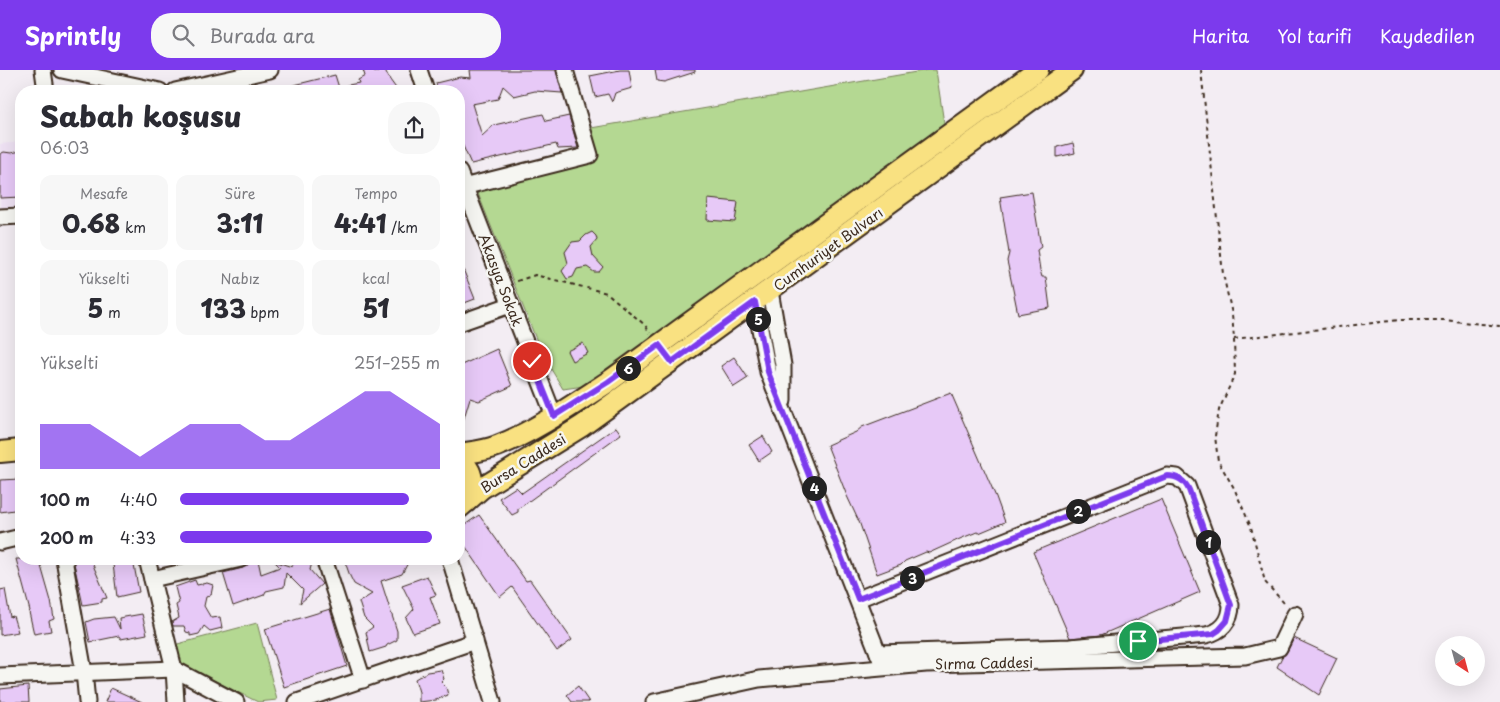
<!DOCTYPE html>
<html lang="tr">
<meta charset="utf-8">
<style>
body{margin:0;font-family:"Playpen Sans",sans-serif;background:#f7f7f7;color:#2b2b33;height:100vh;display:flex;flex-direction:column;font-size:19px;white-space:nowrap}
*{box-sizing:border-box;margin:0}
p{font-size:16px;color:#7c7c81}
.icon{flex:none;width:28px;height:28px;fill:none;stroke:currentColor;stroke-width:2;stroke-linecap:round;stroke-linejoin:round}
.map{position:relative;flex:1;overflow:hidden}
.sheet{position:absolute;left:15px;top:15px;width:450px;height:480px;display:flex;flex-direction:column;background:#fff;border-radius:20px;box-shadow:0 5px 20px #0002}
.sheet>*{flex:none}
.needle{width:32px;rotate:144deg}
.fabs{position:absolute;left:1435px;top:566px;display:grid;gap:10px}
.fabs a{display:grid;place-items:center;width:50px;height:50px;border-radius:50%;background:#fff;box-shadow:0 5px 20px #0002;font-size:25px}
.pin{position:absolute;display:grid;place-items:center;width:42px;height:42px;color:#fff;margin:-21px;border:2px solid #fff;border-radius:50%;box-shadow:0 1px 5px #0007}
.km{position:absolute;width:25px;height:25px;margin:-12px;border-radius:50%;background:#222;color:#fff;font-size:14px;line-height:25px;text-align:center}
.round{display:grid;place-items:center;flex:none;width:52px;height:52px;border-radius:20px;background:#f7f7f7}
.summary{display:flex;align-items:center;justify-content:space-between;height:85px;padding:0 25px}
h1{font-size:28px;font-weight:800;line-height:38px}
.figures{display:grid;grid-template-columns:repeat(3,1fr);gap:8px;height:85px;padding:5px 25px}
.figures div{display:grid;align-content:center;border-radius:12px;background:#f7f7f7;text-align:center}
.figures b{font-size:25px;font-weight:800}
.figures small{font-size:14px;font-weight:400}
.figures p{font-size:14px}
.chart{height:140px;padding:10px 25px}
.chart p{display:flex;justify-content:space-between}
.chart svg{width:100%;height:90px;margin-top:5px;fill:#7c3aed;opacity:.7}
ul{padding:0 25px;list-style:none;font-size:16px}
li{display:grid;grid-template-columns:80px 60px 1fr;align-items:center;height:38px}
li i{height:12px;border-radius:6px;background:#7c3aed}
header{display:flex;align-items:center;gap:30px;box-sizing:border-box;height:70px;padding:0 25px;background:#7c3aed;color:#fff}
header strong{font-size:24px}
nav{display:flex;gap:28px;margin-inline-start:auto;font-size:18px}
.search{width:350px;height:45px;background:#f7f7f7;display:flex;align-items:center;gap:12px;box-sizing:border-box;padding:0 18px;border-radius:20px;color:#7c7c81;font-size:19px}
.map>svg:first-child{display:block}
</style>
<header>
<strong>Sprintly</strong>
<div class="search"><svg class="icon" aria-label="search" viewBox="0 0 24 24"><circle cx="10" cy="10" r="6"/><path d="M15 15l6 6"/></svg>Burada ara</div>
<nav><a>Harita</a><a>Yol tarifi</a><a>Kaydedilen</a></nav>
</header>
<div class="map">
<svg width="1500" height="632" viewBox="0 0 1500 632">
<rect width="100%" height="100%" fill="#f3edf3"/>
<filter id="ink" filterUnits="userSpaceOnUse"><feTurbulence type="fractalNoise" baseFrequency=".02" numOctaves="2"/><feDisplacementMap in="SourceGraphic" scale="10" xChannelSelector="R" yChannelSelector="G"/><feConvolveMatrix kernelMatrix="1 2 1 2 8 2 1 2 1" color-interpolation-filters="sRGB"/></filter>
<g filter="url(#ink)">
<path fill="#efe2f4" d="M21,72v66h-21v-64z"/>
<g fill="#b4d892" stroke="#788158">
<path d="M928,0h8l9,60 -361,256 -21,3 -21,-35 -65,-163 122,-34 -8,-29z"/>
<path d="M257,553l20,77 -19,2 -78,-38 -6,-19z"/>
</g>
<g fill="#e7c9f7" stroke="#3b2a1e">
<path d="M363,0h11l1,2 10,-2 5,10 8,11h-55v-5l16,-3 -1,-3 7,-4z"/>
<path d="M470,0h86l6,23 -27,-2 -21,5 -11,-10 -5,13 -26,5 10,32 12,-11 49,-11 3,7 23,-5 9,32 -20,1 -2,-5 -85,20 -12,-27v-46h-21l-2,-8 24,-6 11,1z"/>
<path d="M620,0h9l3,18 -17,5 -3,9 -4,-8 -13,3 -5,-21z"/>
<path d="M655,0h40v2l-31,10 -7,-1z"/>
<path d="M335,5l5,16h-58v-3z"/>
<path d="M1073,73l2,10 -18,4v-10z"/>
<path d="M21,81v46l-21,1v-44l4,-2 7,1z"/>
<path d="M1032,122l9,55 -4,3 3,20 2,7h4l4,31 -32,6 -9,-44 -2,-9 2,-8 -9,-56z"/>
<path d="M708,129l30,3 -3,20 -28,-2z"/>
<path d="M592,162l4,4 1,4 -6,7 2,9 10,11 -4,5h-5l-7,-5 -10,2 -4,8 -6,2 -5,-8 6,-8 -3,-11 7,-10 8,-1 6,-6z"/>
<path d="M459,189l16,40 -16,6z"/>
<path d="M583,273l5,10 -16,8 -5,-10z"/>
<path d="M497,279l15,37 -33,15 -9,-3 -9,30 -2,-1v-61z"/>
<path d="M734,287l14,21 -14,9 -13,-21z"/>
<path d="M951,323l45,104 9,25 -26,11 -2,-1 -15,6 -33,15 -3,-1 -21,9 -4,4 -24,9 -17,-50 -13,-28 -20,-51 29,-13 6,-5z"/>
<path d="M616,357l5,7 -103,75v3l-6,3 -13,-17 17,-11 6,6z"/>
<path d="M763,366l9,16 -13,9 -10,-16z"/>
<path d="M21,409v30l-21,3v-32z"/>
<path d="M1161,429l39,93 -99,43 -31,3 -37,-86z"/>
<path d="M479,445l47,66 4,-1 42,60 -15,11 -45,-64 -12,10 -41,-60v-8z"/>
<path d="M16,489h23l12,42 3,18 -5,2 2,10 -17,3 -5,-22 1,-1z"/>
<path d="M73,489h26l-6,6 14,33 -5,1v3l-19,3z"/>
<path d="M295,489h18l-3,11 12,14 -22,19 3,-13 -17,-17 -2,14 -18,4 -2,4 -31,11 -10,-33 20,-5 7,-6 8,-2 3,14 19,-7 -6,-6 18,6z"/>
<path d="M344,489h66l-8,15 -21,7 16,50v9l-10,5 -1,2 -16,5 -4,-20 7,-5 -9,-9 -5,-16 13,-8 -18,-10 -4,-8z"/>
<path d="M133,490l6,32 -22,5 -4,-33z"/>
<path d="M427,506l9,19 -6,2 10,27 -27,9 -7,-15 8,-9 -12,-24z"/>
<path d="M195,510l2,5 10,-2 6,2 -2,10 -5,2 -2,9 7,12 9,-1 2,11 -12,3 -6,-5 -5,8 -9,2v-3l-4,-1 -2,-6h-11l-1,-4 7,-4 -3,-13 3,-2 -4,-16z"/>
<path d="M5,519l5,28 3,-1 5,16 -18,3v-45z"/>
<path d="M330,539l17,57 -63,21 -19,-58z"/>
<path d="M142,544l5,20 -26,5 -2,-3 -29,6 -4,-20 8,-3 20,-2 6,12 -1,-11z"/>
<path d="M1294,568l43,20 -18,37 -42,-28 5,-10 5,-5z"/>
<path d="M441,600l3,9 -3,3 5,5 2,8 -12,5 -17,2v-10l-4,-13 12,-7z"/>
<path d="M28,616l1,16h-29v-13z"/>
<path d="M578,616l11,16h-17l-5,-7z"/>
<path d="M111,618l31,14h-37z"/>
</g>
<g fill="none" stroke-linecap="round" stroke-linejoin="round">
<defs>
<g id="minor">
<path d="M43,0l3,21"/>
<path d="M62,0l98,21"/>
<path d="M419,0l7,21"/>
<path d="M175,21l95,-21"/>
<path d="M459,102l95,244"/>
<path d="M459,118l131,-33 -25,-85"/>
<path d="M0,147l21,-1"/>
<path d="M770,221l13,74v36"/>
<path d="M755,232l13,70 114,291"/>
<path d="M459,253l51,-18"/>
<path d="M0,472l21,-5"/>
<path d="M64,489l20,113 3,30"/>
<path d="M147,489l27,110 2,33"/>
<path d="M324,489l39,121"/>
<path d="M450,489l43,143"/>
<path d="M152,509l89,-20"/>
<path d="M858,529l309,-123 10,1 10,9 44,119c0,16 -10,27 -25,30l-136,12 -192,6"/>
<path d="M0,606l174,-7 62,33"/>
<path d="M297,632l178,-61"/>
<path d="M654,632l105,-23 167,-15 319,-8 34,-8 16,-34"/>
</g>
<g id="major">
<path d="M0,382l21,-2"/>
<path d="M459,384c12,-2 26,-3 38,-8 37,-14 77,-42 111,-64l430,-312"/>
<path d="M459,390c16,10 16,28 7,42"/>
<path d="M459,438l23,-20 100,-62 490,-356"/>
</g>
</defs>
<use href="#minor" stroke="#3b2a1e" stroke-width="19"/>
<use href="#major" stroke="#3b2a1e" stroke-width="24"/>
<g stroke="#3b2a1e" stroke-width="2" stroke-dasharray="4 4" stroke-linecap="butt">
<path d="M1201,0l22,204 9,40 2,25 1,35 -16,36 -4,26 3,25 16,27 17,39 14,55 20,22"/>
<path d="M517,211l18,-6 72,18 38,32 5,8"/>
<path d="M1234,269l165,-19h45l56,6"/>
</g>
<use href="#minor" stroke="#f6f6f2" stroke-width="15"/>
<use href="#major" stroke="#f9e181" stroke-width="20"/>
</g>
</g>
<g fill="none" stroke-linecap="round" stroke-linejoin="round" filter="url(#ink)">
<defs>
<path id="route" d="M532,291l22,55 54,-34 51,-37 13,17 83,-60 13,70 90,227 309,-123c10,0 18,5 22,14l42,115 -4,16 -8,9 -6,4 -75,7"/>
</defs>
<use href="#route" stroke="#fff" stroke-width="10"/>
<use href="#route" stroke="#7c3aed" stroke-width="6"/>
</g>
<g text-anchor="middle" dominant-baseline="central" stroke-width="5" stroke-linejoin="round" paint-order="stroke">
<g font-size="14" fill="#3b2a1e" stroke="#f6f6f2">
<text transform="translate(828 179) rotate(-36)">Cumhuriyet Bulvarı</text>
<text transform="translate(501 210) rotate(69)">Akasya Sokak</text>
<text transform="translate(523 393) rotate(-32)">Bursa Caddesi</text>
<text transform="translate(984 593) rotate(-1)">Sırma Caddesi</text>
</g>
</g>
</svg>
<div class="fabs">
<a><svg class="needle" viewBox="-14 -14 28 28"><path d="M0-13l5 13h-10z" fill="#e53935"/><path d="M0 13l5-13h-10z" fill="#7c7c81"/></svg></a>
</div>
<div class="pin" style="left:1138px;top:571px;background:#1e9e55"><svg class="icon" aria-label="arrive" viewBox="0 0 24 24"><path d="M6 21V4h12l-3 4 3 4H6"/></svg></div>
<div class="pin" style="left:532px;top:291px;background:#d93025"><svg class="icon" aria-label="check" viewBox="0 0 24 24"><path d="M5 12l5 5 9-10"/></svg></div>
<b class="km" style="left:1208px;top:472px">1</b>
<b class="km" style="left:1078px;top:441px">2</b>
<b class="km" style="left:912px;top:508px">3</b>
<b class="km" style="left:814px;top:418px">4</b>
<b class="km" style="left:758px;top:249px">5</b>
<b class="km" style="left:628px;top:298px">6</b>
<section class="sheet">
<div class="summary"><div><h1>Sabah koşusu</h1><p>06:03</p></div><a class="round"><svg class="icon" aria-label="share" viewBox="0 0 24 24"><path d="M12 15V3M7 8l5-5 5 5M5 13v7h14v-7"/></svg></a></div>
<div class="figures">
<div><p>Mesafe</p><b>0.68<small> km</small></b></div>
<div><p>Süre</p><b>3:11</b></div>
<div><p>Tempo</p><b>4:41<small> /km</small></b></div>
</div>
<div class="figures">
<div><p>Yükselti</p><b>5<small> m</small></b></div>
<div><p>Nabız</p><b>133<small> bpm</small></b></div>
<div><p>kcal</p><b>51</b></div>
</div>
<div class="chart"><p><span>Yükselti</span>251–255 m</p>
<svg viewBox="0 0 160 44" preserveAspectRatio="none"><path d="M0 44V22L10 22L20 22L30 30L40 38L50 30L60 22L70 22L80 22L90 30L100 30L110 22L120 14L130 6L140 6L150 14L160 22V44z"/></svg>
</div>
<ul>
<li><b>100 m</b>4:40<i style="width:88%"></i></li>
<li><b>200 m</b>4:33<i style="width:97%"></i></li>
</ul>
</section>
</div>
